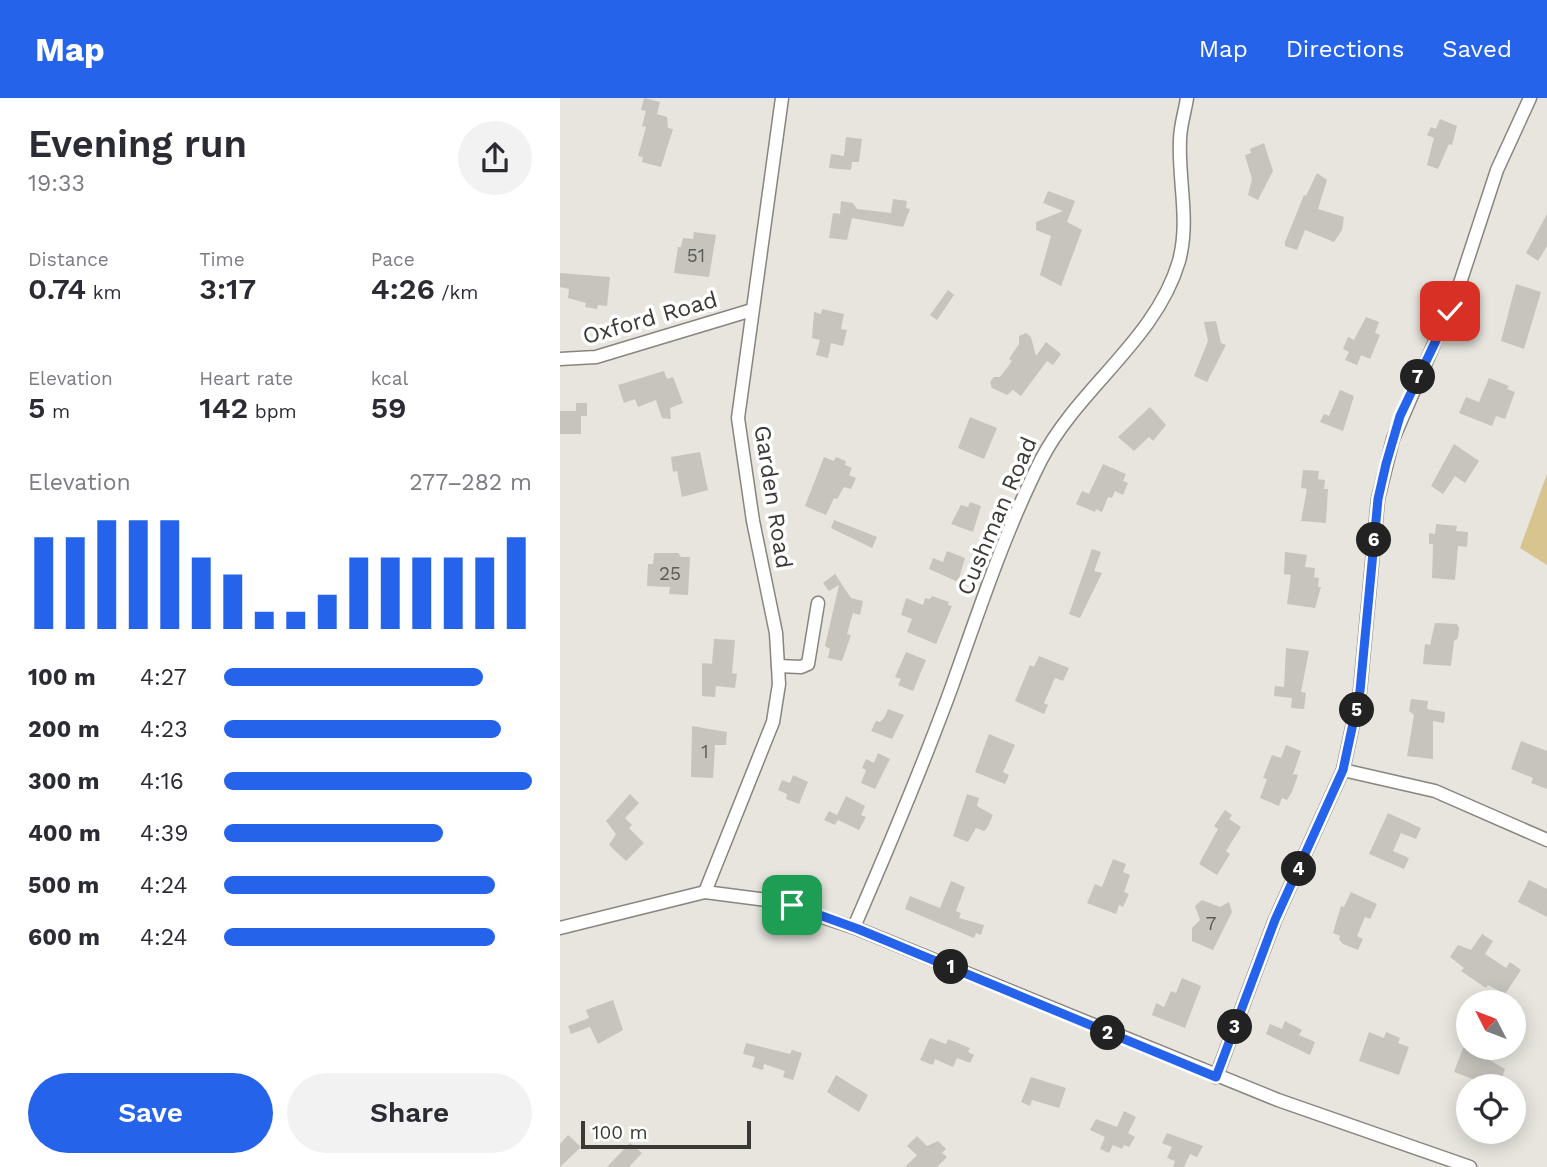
<!DOCTYPE html>
<meta charset="utf-8">
<style>
body{margin:0;font-family:"Work Sans",sans-serif;background:#f2f2f3;color:#2b2b33;height:100vh;display:flex;flex-direction:column;font-size:26px;white-space:nowrap}
*{box-sizing:border-box;margin:0}
p{font-size:23px;color:#7c7c81}
.icon{flex:none;width:38px;height:38px;fill:none;stroke:currentColor;stroke-width:2;stroke-linecap:round;stroke-linejoin:round}
.map{position:relative;flex:1;overflow:hidden}
.side{display:flex;flex-direction:column;background:#fff;width:560px}
.side>*{flex:none}
.needle{width:46px;rotate:312deg}
.fabs{position:absolute;left:896px;top:892px;display:grid;gap:14px}
.fabs a{display:grid;place-items:center;width:70px;height:70px;border-radius:50%;background:#fff;box-shadow:0 4px 18px #0003;font-size:35px}
.scale{position:absolute;left:21px;bottom:18px;width:170px;box-sizing:border-box;padding-left:7px;border:4px solid #3a3936;border-top:0;font-size:19px;line-height:24px;white-space:nowrap;color:#3a3936;-webkit-text-stroke:5px #fff;paint-order:stroke}
.pin{position:absolute;display:grid;place-items:center;width:60px;height:60px;color:#fff;margin:-30px;border-radius:14px;box-shadow:0 4px 10px #0006}
.km{position:absolute;width:35px;height:35px;margin:-18px;border-radius:50%;background:#222;color:#fff;font-size:19px;line-height:35px;text-align:center}
.round{display:grid;place-items:center;flex:none;width:74px;height:74px;border-radius:37px;background:#f2f2f3}
.headline{display:flex;align-items:center;justify-content:space-between;height:119px;padding:0 28px}
h1{font-size:38px;font-weight:600;line-height:52px}
.metrics{display:grid;grid-template-columns:repeat(3,1fr);gap:10px;height:119px;padding:7px 28px}
.metrics div{display:grid;align-content:center}
.metrics b{font-size:30px;font-weight:600}
.metrics small{font-size:19px;font-weight:400}
.metrics p{font-size:19px}
.chart{height:196px;padding:14px 28px}
.chart p{display:flex;justify-content:space-between}
.chart svg{width:100%;height:126px;margin-top:7px;stroke:#2563eb;stroke-width:6}
.action{display:flex;gap:14px;margin-top:auto;padding:14px 28px}
.action a{flex:1;height:80px;border-radius:42px;background:#2563eb;color:#fff;font-size:28px;font-weight:600;line-height:80px;text-align:center}
.action a+a{background:#f2f2f3;color:#2b2b33}
ul{padding:0 28px;list-style:none;font-size:23px}
li{display:grid;grid-template-columns:112px 84px 1fr;align-items:center;height:52px}
li i{height:18px;border-radius:9px;background:#2563eb}
header{display:flex;align-items:center;gap:42px;box-sizing:border-box;height:98px;padding:0 35px;background:#2563eb;color:#fff}
header strong{font-size:33px}
nav{display:flex;gap:38px;margin-inline-start:auto;font-size:24px}
main{display:flex;flex:1;min-height:0}
.map>svg:first-child{display:block}
</style>
<header>
<strong>Map</strong>
<nav><a>Map</a><a>Directions</a><a>Saved</a></nav>
</header>
<main>
<section class="side">
<div class="headline"><div><h1>Evening run</h1><p>19:33</p></div><a class="round"><svg class="icon" aria-label="share" viewBox="0 0 24 24"><path d="M12 15V3M7 8l5-5 5 5M5 13v7h14v-7"/></svg></a></div>
<div class="metrics">
<div><p>Distance</p><b>0.74<small> km</small></b></div>
<div><p>Time</p><b>3:17</b></div>
<div><p>Pace</p><b>4:26<small> /km</small></b></div>
</div>
<div class="metrics">
<div><p>Elevation</p><b>5<small> m</small></b></div>
<div><p>Heart rate</p><b>142<small> bpm</small></b></div>
<div><p>kcal</p><b>59</b></div>
</div>
<div class="chart"><p><span>Elevation</span>277–282 m</p>
<svg viewBox="0 0 160 44" preserveAspectRatio="none"><path d="M5 44V12M15 44V12M25 44V6M35 44V6M45 44V6M55 44V19M65 44V25M75 44V38M85 44V38M95 44V32M105 44V19M115 44V19M125 44V19M135 44V19M145 44V19M155 44V12"/></svg>
</div>
<ul>
<li><b>100 m</b>4:27<i style="width:84%"></i></li>
<li><b>200 m</b>4:23<i style="width:90%"></i></li>
<li><b>300 m</b>4:16<i style="width:100%"></i></li>
<li><b>400 m</b>4:39<i style="width:71%"></i></li>
<li><b>500 m</b>4:24<i style="width:88%"></i></li>
<li><b>600 m</b>4:24<i style="width:88%"></i></li>
</ul>
<div class="action"><a>Save</a><a>Share</a></div>
</section>
<div class="map">
<svg width="987" height="1069" viewBox="0 0 987 1069">
<rect width="100%" height="100%" fill="#e7e5de"/>
<path fill="#d7c48e" d="M987,376v91l-27,-17z"/>
<g fill="#c6c4bd">
<path d="M84,0l16,4 -3,12 10,3 1,11 5,1 -12,38 -19,-5 1,-5 -5,-1 8,-29 -4,-1 4,-15 -5,-1z"/>
<path d="M880,21l17,7 -5,19 -3,-1 -11,25 -11,-4 7,-27 -7,-3 4,-8 5,2z"/>
<path d="M286,39l16,2 -3,23h-7l-1,8 -22,-2 2,-14 13,2z"/>
<path d="M704,45l9,28 -15,29 -10,-5 4,-16 -7,-24 6,-2 -1,-4z"/>
<path d="M757,75l10,7 -9,29 26,8 -2,13 -8,12 -29,-12 -8,20 -12,-4v-4l19,-47 2,1z"/>
<path d="M488,93l27,10 -8,21 15,8 -21,56 -21,-11 11,-39 -15,-6v-8l27,-11 -20,-8z"/>
<path d="M333,101l14,2 -1,7 4,1 -7,18 -51,-9 -5,22 -18,-2 4,-25 7,1 1,-13 12,2 4,6 34,4z"/>
<path d="M987,116v32l-9,15 -12,-8z"/>
<path d="M134,134l22,3 -7,42 -35,-4 4,-26h3l2,-9 10,1z"/>
<path d="M0,175l50,4 -3,29 -9,-1 -1,4 -12,-2 1,-4 -18,-5 1,-9 -9,-2z"/>
<path d="M956,186l25,8 -17,57 -23,-8z"/>
<path d="M388,192l6,5 -17,25 -7,-5z"/>
<path d="M262,211l22,5 -3,15 6,1 -4,16 -12,-3 -3,15 -12,-3 4,-15 -8,-2 2,-26 7,2z"/>
<path d="M806,219l13,5 -4,11 5,2 -10,24 -9,-4 -4,10 -12,-5 4,-8 -6,-3 5,-12 6,3z"/>
<path d="M656,223l5,22 5,2 -19,37 -13,-6 14,-35 -4,-19z"/>
<path d="M466,235l5,4 5,19 10,-14 15,12 -8,11 -6,-4 -26,35 -8,-6 -6,5 -15,-7 -2,-6 4,-5h6l12,-16 -3,-2 10,-15v-8z"/>
<path d="M104,273l3,8 6,-2 10,26 -13,5 1,11 -9,-1 -6,-18 -18,7 -3,-8 -11,4 -6,-18z"/>
<path d="M929,280l20,8 -2,3 8,3 -10,27 -9,-3 -4,10 -33,-13 7,-16 13,5z"/>
<path d="M780,292l14,6 -11,35 -23,-9 4,-8 5,2z"/>
<path d="M16,305h11v13h-6v18h-21v-23h16z"/>
<path d="M590,309l16,18 -13,16 -4,-4 -15,14 -16,-14z"/>
<path d="M410,319l27,11 -13,31 -26,-11z"/>
<path d="M894,346l25,17 -14,22 -10,-7 -12,18 -12,-8z"/>
<path d="M140,354l8,38 -26,7 -5,-26 -4,1 -2,-15z"/>
<path d="M264,359l10,4 2,-4 10,4 -1,4 7,3 -3,7 7,3 -5,11 -7,-2 -7,12 -3,-1 -8,17 -21,-9z"/>
<path d="M543,366l23,10 -3,7 5,2 -5,12 -8,-4 -3,7 -4,-1 -6,15 -6,-3 -1,3 -19,-8 6,-13 7,3z"/>
<path d="M743,372l16,1 -1,8 7,1 -1,9h4l-2,34 -25,-2 6,-32 -6,-1z"/>
<path d="M410,404l11,4 -8,26 -22,-8 10,-19 7,2z"/>
<path d="M274,422l43,17 -5,11 -41,-20z"/>
<path d="M876,426l21,2 -1,5 12,1 -1,15 -9,-1 -3,34 -23,-2 1,-34h-4v-11l6,1z"/>
<path d="M532,451l9,3 -7,19 8,2 -22,45 -11,-4z"/>
<path d="M387,453l18,7 -7,24 -29,-13 4,-11 10,4z"/>
<path d="M725,454l22,3 -2,12 10,1 -1,9 5,1 -1,9h3l-6,21 -28,-4 4,-29 -7,-1z"/>
<path d="M94,455h24l3,4h9l-2,38 -19,-1 1,-7 -23,-1 1,-22h5z"/>
<path d="M275,476l16,24 12,3 -3,14 -7,-2 -6,21 4,1 -9,26 -14,-3 2,-9 -5,-3 14,-61 -10,6 -6,-8z"/>
<path d="M372,498l17,6 -1,3 4,1 -16,38 -29,-12 5,-13 -11,-4 5,-17 17,7 2,-7 5,1z"/>
<path d="M875,525l22,1 2,4 -1,10 -4,3 -3,25 -28,-2 2,-20 5,1z"/>
<path d="M154,541l21,1 -3,33 5,1 -2,14 -19,-2 -1,11 -13,-1v-33l10,1z"/>
<path d="M726,550l23,3 -8,41 5,1 -2,16 -13,-1 1,-10 -18,-2 1,-10 9,1z"/>
<path d="M346,554l20,8 -13,31 -15,-6 3,-6 -6,-2z"/>
<path d="M479,558l30,12 -6,13 -8,-3 -11,25 4,2 -4,9 -29,-13 15,-36 4,2z"/>
<path d="M851,601l17,2 -1,8 18,3 -1,11 -11,-2v38l-26,-3 7,-41 -5,-4z"/>
<path d="M328,611l16,6 -12,24 -21,-8 5,-10 4,1 4,-4z"/>
<path d="M132,628l35,6 -1,13h-11l-2,33 -22,-1z"/>
<path d="M429,636l26,11 -12,27 6,3 -4,9 -30,-12z"/>
<path d="M961,643l26,10v38l-16,-6 2,-5 -22,-9z"/>
<path d="M726,647l15,6 -8,23 5,1 -6,17 -5,8 -5,-2 -3,8 -19,-8 7,-19 -4,-1 9,-23 9,3z"/>
<path d="M318,655l12,6 -15,30 -14,-6 5,-13 -4,-2 4,-9 8,4z"/>
<path d="M233,677l15,7 -9,22 -13,-5 1,-5 -9,-4 4,-10 8,3z"/>
<path d="M70,696l9,9 -14,15 7,7 -3,3 15,15 -18,18 -17,-16 7,-11 -10,-13z"/>
<path d="M407,696l12,4 -2,8 16,9 -6,13 -3,3 -8,-3 -8,14 -15,-6z"/>
<path d="M286,698l19,10 -4,9 5,2 -7,13 -21,-10 -3,5 -11,-5 5,-9 8,4z"/>
<path d="M665,712l7,5 -3,4 12,8 -15,24 4,3 -13,21 -18,-11 19,-35 -4,-3z"/>
<path d="M828,715l33,15 -5,11 -15,-6 -8,18 16,7 -5,11 -35,-15z"/>
<path d="M553,761l13,5 -3,8 7,3 -6,17 5,2 -6,13 -4,-2 -3,9 -29,-11 8,-19 7,3z"/>
<path d="M969,782l18,9v28l-29,-15z"/>
<path d="M391,783l14,6 -9,24 5,2 -2,5 25,7 -3,10 -5,-2 -2,5 -69,-29 5,-13 30,12z"/>
<path d="M791,794l26,12 -7,15 -5,-2 -8,19 6,3 -5,11 -15,-6 -4,-5 1,-3 -7,-3 8,-27 3,1z"/>
<path d="M642,802l18,7 9,-5 3,10 -19,38 -21,-9v-13l8,-8 -5,-14z"/>
<path d="M922,836l11,7 -8,13 21,14 4,-6 11,8 -16,24 -17,-9 -2,3 -25,-17 3,-3 -14,-11 8,-12 13,5z"/>
<path d="M622,880l19,8 -16,42 -33,-13 4,-12 8,4 7,-16 5,2z"/>
<path d="M53,902l10,30 -25,14 -8,-17 -19,7 -3,-8 21,-8 -3,-8z"/>
<path d="M725,923l17,9 -3,5 16,7 -5,13 -44,-21 4,-10 12,5z"/>
<path d="M809,934l15,6 2,-6 14,6 -2,5 11,4 -10,28 -40,-14z"/>
<path d="M370,940l16,6 2,-5 22,9 -2,4 6,3 -4,8 -13,-5 -4,9 -18,-8 -2,6 -13,-5z"/>
<path d="M186,945l44,11 2,-4 10,3 -9,27 -10,-3 2,-6 -21,-7 -1,6 -11,-3 3,-10 -12,-3z"/>
<path d="M903,950h16l-2,5 28,16 -4,12 -12,-5 -3,8 -32,-12z"/>
<path d="M276,977l32,20 -9,17 -32,-20z"/>
<path d="M471,979l35,11 -7,20 -27,-8 -2,6 -9,-4z"/>
<path d="M564,1013l12,6 -8,16 7,4 -6,10 -5,-2 -2,4 -9,-4 -4,8 -9,-4 5,-12 -15,-7 6,-11 21,8z"/>
<path d="M607,1035l36,13 -6,11 -7,-3 -6,13h-11l2,-6 -8,-3 5,-11 -10,-4z"/>
<path d="M8,1037l13,12 -21,20v-23z"/>
<path d="M357,1038l10,10 11,-5 8,8 -4,4 5,4 -10,10h-32l12,-12 -10,-9z"/>
<path d="M70,1045l12,10 -13,14h-22z"/>
</g>
<g fill="none" stroke-linecap="round" stroke-linejoin="round">
<defs>
<g id="minor">
<path d="M0,261l36,-2 156,-47"/>
<path d="M218,568l23,1 7,-3 10,-61"/>
<path d="M783,672l92,21 112,49"/>
<path d="M145,794l68,-170 6,-38 -3,-51 -23,-112 -15,-103 44,-320"/>
<path d="M294,829c33,-76 65,-152 94,-230 29,-80 55,-162 93,-237 37,-72 115,-120 138,-199 11,-41 -1,-80 1,-121 0,-14 5,-28 7,-42"/>
<path d="M0,830l145,-36 70,9 83,28 420,171 192,67"/>
<path d="M656,979l59,-157 68,-150 17,-79 18,-192 15,-60 66,-153 38,-116 33,-72"/>
</g>
</defs>
<use href="#minor" stroke="#88857f" stroke-width="15"/>
<use href="#minor" stroke="#fff" stroke-width="12"/>
</g>
<g fill="none" stroke-linecap="round" stroke-linejoin="round">
<defs>
<path id="route" d="M232,807l66,24 358,148 59,-157 68,-150 17,-79 18,-192 8,-35 14,-48 50,-105"/>
</defs>
<use href="#route" stroke="#fff" stroke-width="14"/>
<use href="#route" stroke="#2563eb" stroke-width="9"/>
</g>
<g text-anchor="middle" dominant-baseline="central" stroke-width="7" stroke-linejoin="round" paint-order="stroke">
<g font-size="19" fill="#5d5c58">
<text x="136" y="157">51</text>
<text x="110" y="475">25</text>
<text x="145" y="653">1</text>
<text x="651" y="825">7</text>
</g>
<g font-size="23" fill="#3a3936" stroke="#fff">
<text transform="translate(90 220) rotate(-16)">Oxford Road</text>
<text transform="translate(213 399) rotate(81)">Garden Road</text>
<text transform="translate(437 418) rotate(-67)">Cushman Road</text>
</g>
</g>
</svg>
<div class="fabs">
<a><svg class="needle" viewBox="-14 -14 28 28"><path d="M0-13l5 13h-10z" fill="#e53935"/><path d="M0 13l5-13h-10z" fill="#7c7c81"/></svg></a>
<a><svg class="icon" aria-label="locate" viewBox="0 0 24 24"><circle cx="12" cy="12" r="6"/><path d="M12 2v4M12 18v4M2 12h4M18 12h4"/></svg></a>
</div>
<div class="scale">100 m</div>
<div class="pin" style="left:232px;top:807px;background:#1e9e55"><svg class="icon" aria-label="arrive" viewBox="0 0 24 24"><path d="M6 21V4h12l-3 4 3 4H6"/></svg></div>
<div class="pin" style="left:890px;top:213px;background:#d93025"><svg class="icon" aria-label="check" viewBox="0 0 24 24"><path d="M5 12l5 5 9-10"/></svg></div>
<b class="km" style="left:391px;top:869px">1</b>
<b class="km" style="left:548px;top:935px">2</b>
<b class="km" style="left:675px;top:929px">3</b>
<b class="km" style="left:739px;top:771px">4</b>
<b class="km" style="left:797px;top:612px">5</b>
<b class="km" style="left:814px;top:442px">6</b>
<b class="km" style="left:858px;top:279px">7</b>
</div>
</main>
